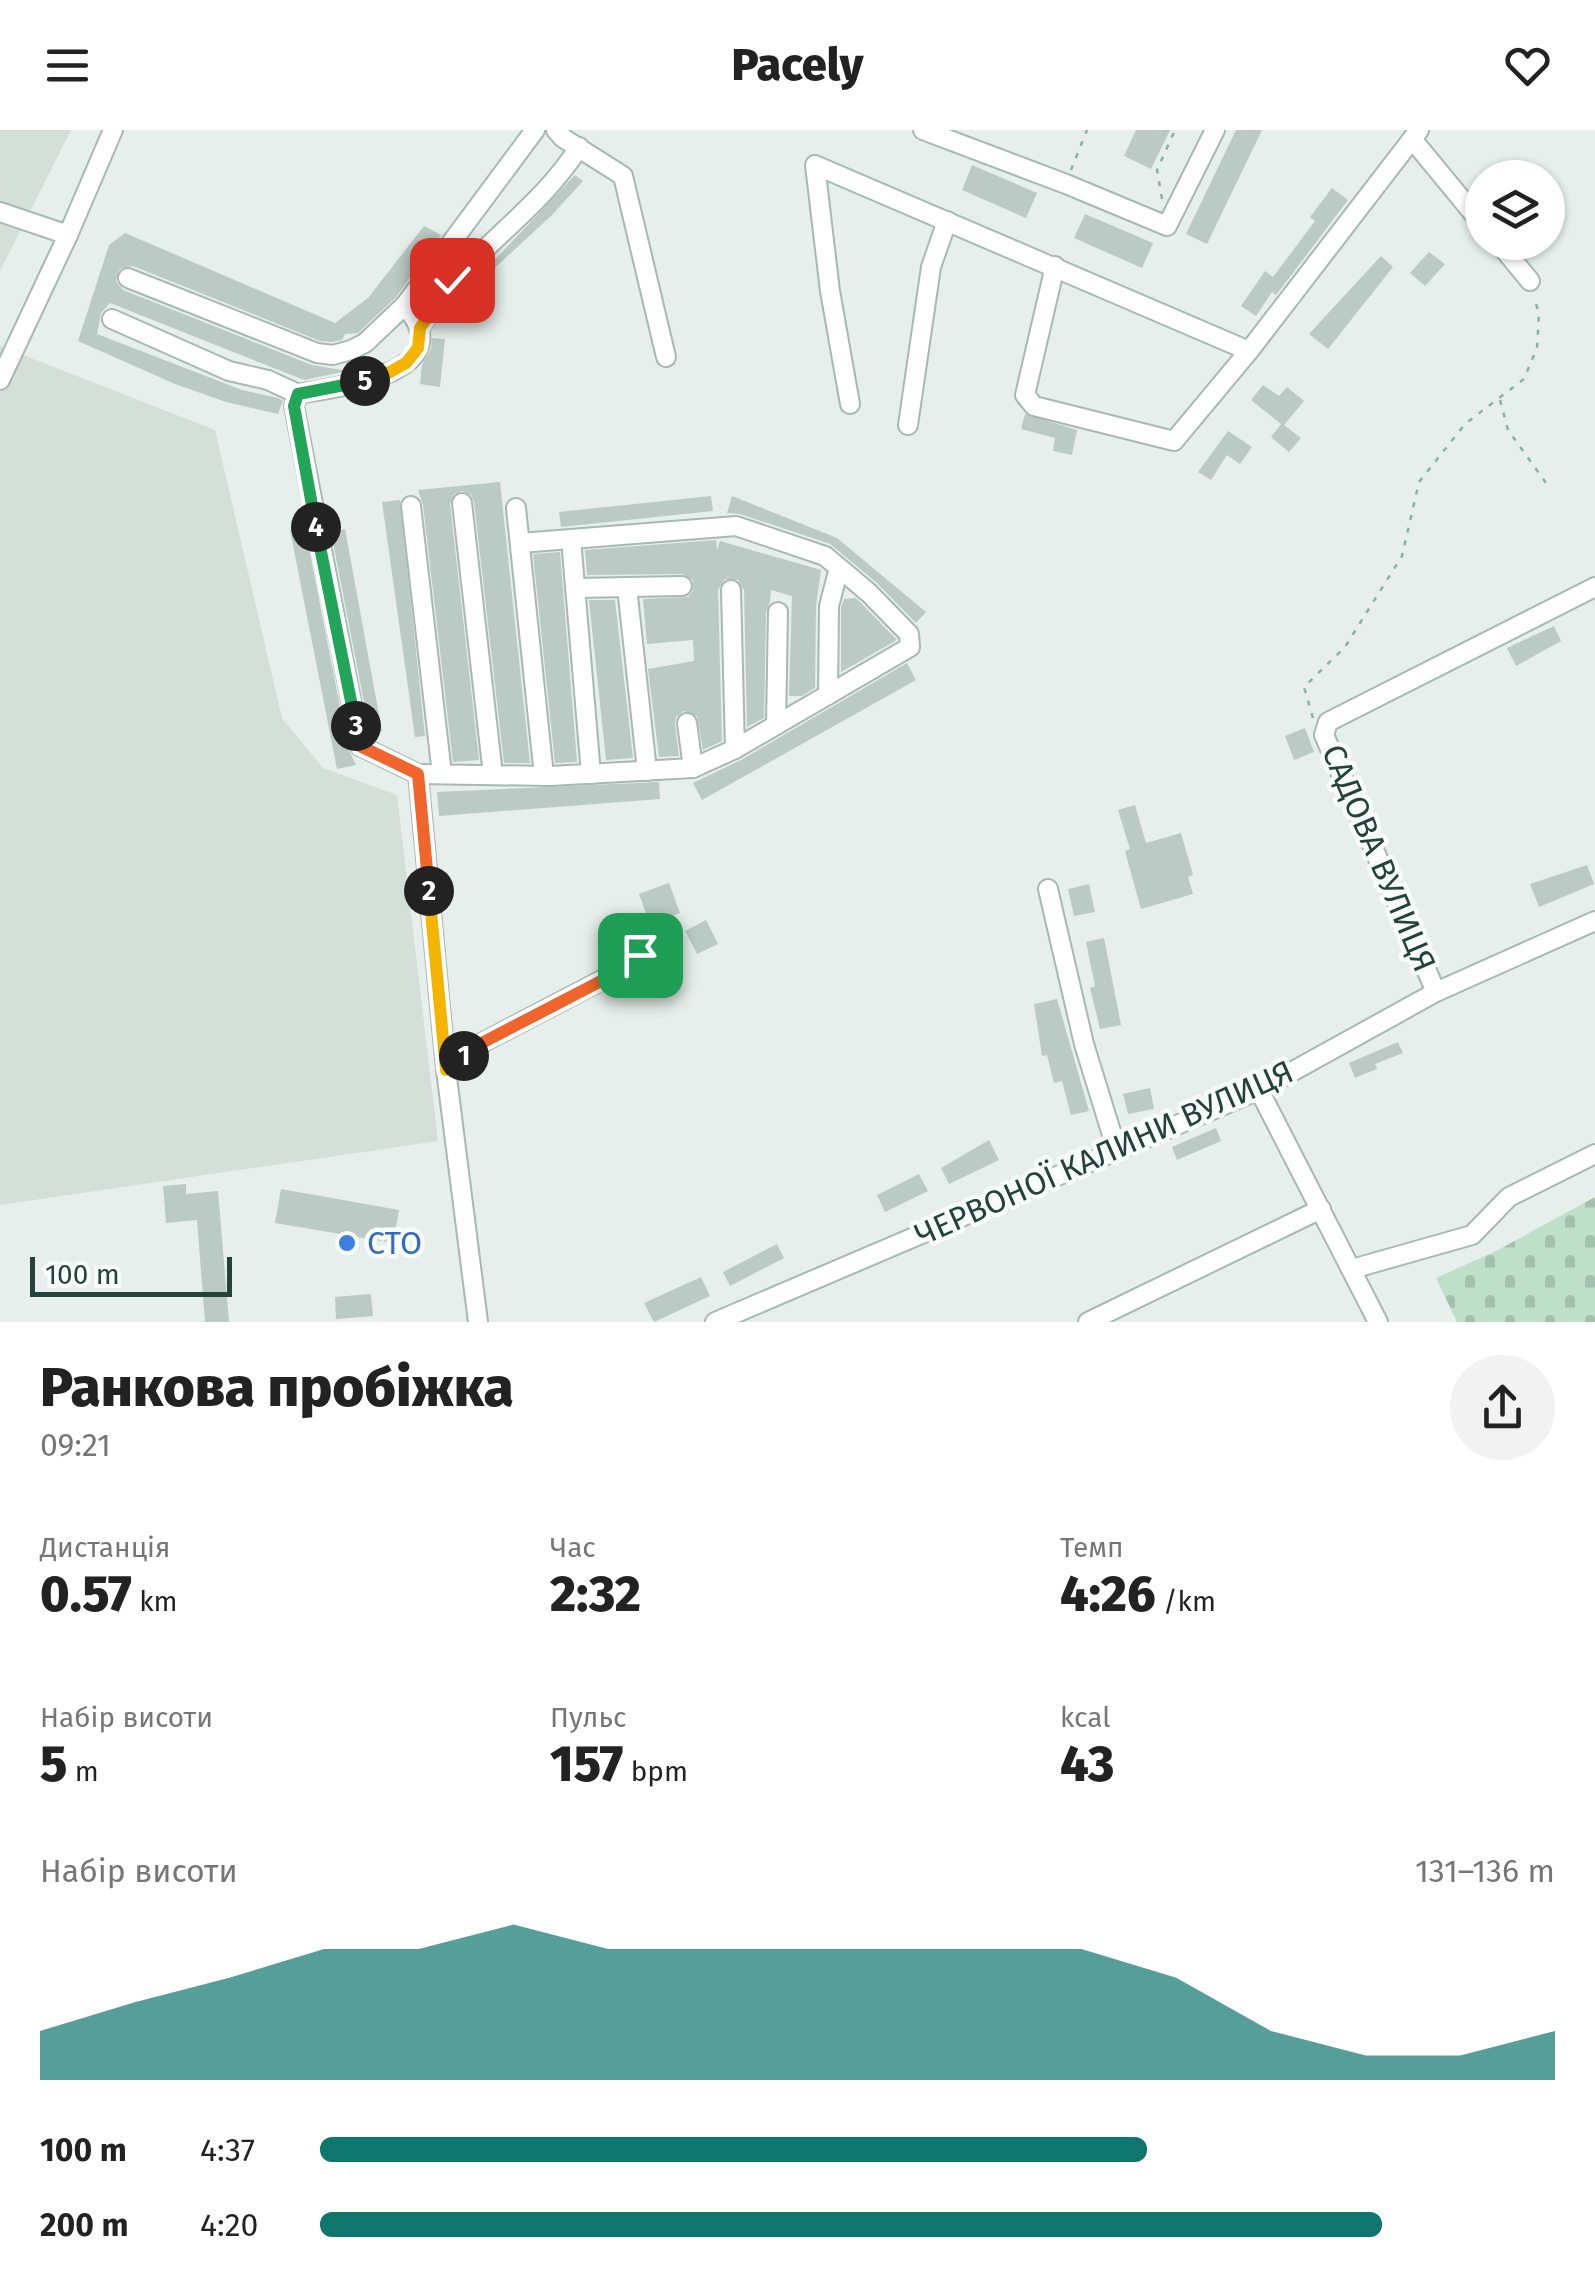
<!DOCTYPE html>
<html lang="uk">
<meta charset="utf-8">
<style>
body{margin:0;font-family:"Fira Sans",sans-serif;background:#f2f2f2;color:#222;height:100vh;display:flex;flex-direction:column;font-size:38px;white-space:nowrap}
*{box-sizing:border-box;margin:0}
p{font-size:32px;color:#767676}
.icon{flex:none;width:55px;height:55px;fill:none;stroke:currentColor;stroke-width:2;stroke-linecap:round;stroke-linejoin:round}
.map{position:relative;height:1192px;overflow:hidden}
.drawer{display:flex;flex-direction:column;background:#fff;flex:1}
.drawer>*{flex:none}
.tools{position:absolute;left:1465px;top:30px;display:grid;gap:20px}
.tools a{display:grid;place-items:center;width:100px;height:100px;border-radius:50%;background:#fff;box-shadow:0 2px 8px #0004;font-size:50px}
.scale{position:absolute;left:30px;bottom:25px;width:202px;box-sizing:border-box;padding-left:10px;border:5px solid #24423a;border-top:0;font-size:28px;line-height:35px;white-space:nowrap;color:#24423a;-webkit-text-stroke:8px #f7fbf9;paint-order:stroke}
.pin{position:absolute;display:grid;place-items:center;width:85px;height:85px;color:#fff;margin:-42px;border-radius:20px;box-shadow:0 5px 15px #0006}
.km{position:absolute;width:50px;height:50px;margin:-25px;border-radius:50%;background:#222;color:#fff;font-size:28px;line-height:50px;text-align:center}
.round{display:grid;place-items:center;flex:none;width:105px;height:105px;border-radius:52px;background:#f2f2f2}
.head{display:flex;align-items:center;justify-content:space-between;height:170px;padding:0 40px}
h1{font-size:55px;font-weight:800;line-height:75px}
.stats{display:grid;grid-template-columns:repeat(3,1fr);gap:15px;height:170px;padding:10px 40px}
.stats div{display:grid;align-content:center}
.stats b{font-size:50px;font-weight:800}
.stats small{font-size:28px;font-weight:400}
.stats p{font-size:28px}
.chart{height:280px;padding:20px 40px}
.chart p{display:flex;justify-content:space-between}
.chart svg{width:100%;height:180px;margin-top:10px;fill:#0f766e;opacity:.7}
ul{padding:0 40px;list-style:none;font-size:32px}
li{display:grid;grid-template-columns:160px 120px 1fr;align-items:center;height:75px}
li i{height:25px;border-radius:12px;background:#0f766e}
header{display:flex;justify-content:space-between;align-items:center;height:130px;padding:0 40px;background:#fff;font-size:45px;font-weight:800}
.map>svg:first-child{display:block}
</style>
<header><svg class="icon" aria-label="menu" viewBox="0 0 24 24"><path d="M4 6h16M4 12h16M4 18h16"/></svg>Pacely<svg class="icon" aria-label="heart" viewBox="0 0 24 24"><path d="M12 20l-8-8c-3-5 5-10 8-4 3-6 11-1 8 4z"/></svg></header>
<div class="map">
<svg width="1595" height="1192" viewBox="0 0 1595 1192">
<defs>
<pattern id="cemetery-stones" width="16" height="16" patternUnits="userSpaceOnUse" patternTransform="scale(2.5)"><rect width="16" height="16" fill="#bfe0c8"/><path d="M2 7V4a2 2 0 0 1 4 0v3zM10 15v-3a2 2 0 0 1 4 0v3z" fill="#a4c1ad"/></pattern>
</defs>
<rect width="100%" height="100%" fill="#e6efeb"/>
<g fill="#d4dfda">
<path d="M0,0h71l-71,141z"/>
<path d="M0,216l215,84 67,288 41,50 74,27 41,346 -438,64z"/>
</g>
<path fill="url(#cemetery-stones)" d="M1595,1067v125h-138l-21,-44 60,-27z"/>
<g fill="#bbcac4">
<path d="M1136,0h34l-19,39 -27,-13z"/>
<path d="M1236,0h26l-55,114 -21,-10z"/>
<path d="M972,35l65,28 -11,25 -64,-28z"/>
<path d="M575,45l8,6 -31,34 -79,73 -19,24 -7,-2z"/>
<path d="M1332,58l16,12 -55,73 -17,22 -4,-3 -16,24 -15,-10 24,-35 8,6 42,-56 -5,-4z"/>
<path d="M1085,84l68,29 -11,25 -68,-30z"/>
<path d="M424,96l17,9 -45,62 -38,36 -13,1 -3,6 -10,2 -12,-1 -187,-75 -13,3 -4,12 7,9 189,75 35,6 -43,9 -194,-77 -9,10 -4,21 145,56 36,8 5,3 -5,13 -52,-12 -51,-18 -97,-43 31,-96 16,-12 210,90 33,-25z"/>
<path d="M1429,122l16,12 -20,22 -15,-13z"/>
<path d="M1381,126l12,11 -65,82 -19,-15z"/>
<path d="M432,208l13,1 -5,48 -20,-3 2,-19 9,-16z"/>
<path d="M1263,255l16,11 8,-9 17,14 -20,24 17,13 -12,14 -18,-15 10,-13 -30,-24z"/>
<path d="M1025,284l52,16 -5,25 -19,-4 2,-13 -34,-9z"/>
<path d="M1228,301l24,16 -12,17 -13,-9 -16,25 -13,-8z"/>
<path d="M500,352l30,281h-26l-30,-261 -3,-7 -9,-4 -8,3 -4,10 29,256 -26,2 -30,-257 -5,-15z"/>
<path d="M711,366l2,15 -152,16 -2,-15z"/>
<path d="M732,366l105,42 89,74 -10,11 -39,-40 -47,-39 -90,-30 -13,-1z"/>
<path d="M400,370l25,236 -10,1 -33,-235z"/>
<path d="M305,397l43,221 8,17 -19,4 -47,-239z"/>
<path d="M345,399l37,202 -12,2 -39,-201z"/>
<path d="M716,410l1,10 3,-9 101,29 -5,36 -1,82 -13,8h-13l3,-100 -21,-6 -1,12 -4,10 -2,106 -17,9 -3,-137 -6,-10 -13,-1 -7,11 4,151 -19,9 -6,-34 -13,-5 -8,6 -1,7 4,32 -20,1 -11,-88 46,-8 -1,-21 -46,4 -4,-45 45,-2 5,-6v-11l-11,-6 -95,1 -2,-25z"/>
<path d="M560,422l17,210 -22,1 -22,-209z"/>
<path d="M856,468l41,42 -56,32v-64l3,-9z"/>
<path d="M589,470h26l18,158 -27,2z"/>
<path d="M1554,496l7,15 -45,25 -9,-18z"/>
<path d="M907,533l9,17 -214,120 -9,-17 48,-23z"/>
<path d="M1305,598l9,24 -20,8 -9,-24z"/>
<path d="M659,652l1,17 -221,17 -2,-24z"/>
<path d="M1135,675l11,38 35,-10 12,42 -5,2 5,17 -52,15 -16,-58 5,-2 -12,-39z"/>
<path d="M1587,735l7,19 -55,23 -9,-23z"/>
<path d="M669,753l11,30 -30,11 -11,-30z"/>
<path d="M1089,754l6,28 -21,4 -6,-27z"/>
<path d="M706,790l12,24 -21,10 -12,-23z"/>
<path d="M1104,808l17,87 -21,4 -10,-41 5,-2 -9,-44z"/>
<path d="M1057,869l32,112 -18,4 -9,-34 -8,2 -7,-28 -5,1 -8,-52z"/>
<path d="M1398,912l5,11 -28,11 2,5 -22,9 -6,-15z"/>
<path d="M1150,958l4,21 -26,5 -5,-20z"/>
<path d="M1216,998l5,13 -44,19 -5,-13z"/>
<path d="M989,1010l10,20 -50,24 -8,-16z"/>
<path d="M919,1044l9,17 -43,21 -8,-17z"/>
<path d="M186,1054v10l32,-3 11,131h-24l-8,-102 -31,3 -3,-37z"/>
<path d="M281,1059l118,21 -6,33 -118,-20z"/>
<path d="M777,1114l7,14 -54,28 -7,-14z"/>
<path d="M701,1147l9,19 -56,26 -10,-19z"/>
<path d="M371,1164l2,22 -37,3 -1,-22z"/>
</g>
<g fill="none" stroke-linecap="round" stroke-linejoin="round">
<defs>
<g id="minor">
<path d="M556,0l7,8 60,38 43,181"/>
<path d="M923,0l143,54 101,42 48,-96"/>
<path d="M1412,9l70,85"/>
<path d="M0,82l68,23"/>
<path d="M1498,112l32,39"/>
<path d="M1055,136l-30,129 9,11 140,35 75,-90 170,-221"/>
<path d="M128,148l189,75 16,2 18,-5 14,-7 40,-38 130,-175"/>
<path d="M405,175c4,6 11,14 13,21 20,52 -89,62 -120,68l-4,12 66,340 58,28 28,296 32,252"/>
<path d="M112,189l117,52 39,9 30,14"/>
<path d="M420,198c40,-72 116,-112 159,-181"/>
<path d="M0,250l68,-145 45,-105"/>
<path d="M850,274l-20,-113 -15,-126 434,186"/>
<path d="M908,295l23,-158 16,-46"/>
<path d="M462,373l31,272"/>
<path d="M411,376l31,268"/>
<path d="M516,378l28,268"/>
<path d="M571,409l20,235"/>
<path d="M627,457l20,184"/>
<path d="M575,458l107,-2"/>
<path d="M731,460l4,159"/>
<path d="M828,565l1,-89 10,-38"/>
<path d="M687,593l6,45"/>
<path d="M776,595l2,-113"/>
<path d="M418,644l132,2 143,-8 42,-19 175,-102 -1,-13 -40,-41 -44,-37 -89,-30 -216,17"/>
<path d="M1048,759l36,155 33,107"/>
<path d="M1436,862l-112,-257 4,-13 267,-135"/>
<path d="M446,940l30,-24 149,-78 15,-13"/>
<path d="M1259,960l119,232"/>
<path d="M1352,1139l120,-34 37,-38 86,-43"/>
<path d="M715,1192l544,-232 177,-98 159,-71"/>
<path d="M1088,1192l233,-113"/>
</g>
</defs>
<use href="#minor" stroke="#a8b8b2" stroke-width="22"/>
<g stroke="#86b3a5" stroke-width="2.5" stroke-dasharray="5 8" stroke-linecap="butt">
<path d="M1071,40l16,-40"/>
<path d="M1162,69l-5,-29 18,-40"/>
<path d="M1500,270l8,30 38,53"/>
<path d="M1313,588l-9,-31 41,-40 57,-91 17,-74 46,-58 59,-45 13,-31 2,-34 -5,-17"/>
</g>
<use href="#minor" stroke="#fff" stroke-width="18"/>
</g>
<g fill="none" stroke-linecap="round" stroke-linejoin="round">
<defs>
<path id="split-1" d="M464,926l12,-10 150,-78 14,-13"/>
<path id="split-2" d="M429,761l17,179 18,-14"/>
<path id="split-3" d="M356,596l4,20 58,28 11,117"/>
<path id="split-4" d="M316,397l40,199"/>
<path id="split-5" d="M316,397l-22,-121 4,-12 67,-13"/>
<path id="split-6" d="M365,251l12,-2 29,-16 12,-15 2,-20 32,-48"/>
</defs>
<use href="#split-1" stroke="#fff" stroke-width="20"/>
<use href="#split-2" stroke="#fff" stroke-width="20"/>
<use href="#split-3" stroke="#fff" stroke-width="20"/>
<use href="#split-4" stroke="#fff" stroke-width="20"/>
<use href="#split-5" stroke="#fff" stroke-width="20"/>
<use href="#split-6" stroke="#fff" stroke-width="20"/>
<use href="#split-1" stroke="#f0652b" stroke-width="12"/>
<use href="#split-2" stroke="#f5b400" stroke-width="12"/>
<use href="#split-3" stroke="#f0652b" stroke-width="12"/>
<use href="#split-4" stroke="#22a559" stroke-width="12"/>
<use href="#split-5" stroke="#22a559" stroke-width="12"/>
<use href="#split-6" stroke="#f5b400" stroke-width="12"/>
</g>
<circle fill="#3f7fe0" stroke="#f7fbf9" stroke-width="4" cx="347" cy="1113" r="10"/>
<g text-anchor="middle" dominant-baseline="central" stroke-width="9" stroke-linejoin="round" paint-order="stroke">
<g font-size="32" fill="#24423a" stroke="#f7fbf9">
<text transform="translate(1379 728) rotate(67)">САДОВА ВУЛИЦЯ</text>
<text transform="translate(1104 1023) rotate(-24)">ЧЕРВОНОЇ КАЛИНИ ВУЛИЦЯ</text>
</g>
<g font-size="32" fill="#366cbe" stroke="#f7fbf9" text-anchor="start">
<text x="367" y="1113">СТО</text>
</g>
</g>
</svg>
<div class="tools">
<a><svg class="icon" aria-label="layers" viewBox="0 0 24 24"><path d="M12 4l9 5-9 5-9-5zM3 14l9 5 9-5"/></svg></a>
</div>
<div class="scale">100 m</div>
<div class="pin" style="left:640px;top:825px;background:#1e9e55"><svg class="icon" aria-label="arrive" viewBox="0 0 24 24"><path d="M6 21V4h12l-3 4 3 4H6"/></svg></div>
<div class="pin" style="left:452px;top:150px;background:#d93025"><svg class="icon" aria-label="check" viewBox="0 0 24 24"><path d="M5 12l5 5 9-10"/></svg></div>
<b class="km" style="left:464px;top:926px">1</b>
<b class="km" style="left:429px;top:761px">2</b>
<b class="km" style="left:356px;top:596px">3</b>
<b class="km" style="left:316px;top:397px">4</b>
<b class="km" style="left:365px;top:251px">5</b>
</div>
<section class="drawer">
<div class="head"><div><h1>Ранкова пробіжка</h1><p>09:21</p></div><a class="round"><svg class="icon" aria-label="share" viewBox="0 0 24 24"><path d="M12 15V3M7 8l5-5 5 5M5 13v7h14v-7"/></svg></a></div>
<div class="stats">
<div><p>Дистанція</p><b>0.57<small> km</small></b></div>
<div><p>Час</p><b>2:32</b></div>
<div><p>Темп</p><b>4:26<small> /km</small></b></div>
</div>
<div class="stats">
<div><p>Набір висоти</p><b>5<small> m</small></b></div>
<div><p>Пульс</p><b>157<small> bpm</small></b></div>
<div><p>kcal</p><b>43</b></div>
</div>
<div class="chart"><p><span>Набір висоти</span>131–136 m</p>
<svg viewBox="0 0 160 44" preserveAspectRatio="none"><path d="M0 44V32L10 25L20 19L30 12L40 12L50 6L60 12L70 12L80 12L90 12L100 12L110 12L120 19L130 32L140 38L150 38L160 32V44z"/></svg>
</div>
<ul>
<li><b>100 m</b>4:37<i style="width:67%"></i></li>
<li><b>200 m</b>4:20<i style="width:86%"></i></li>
</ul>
</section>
